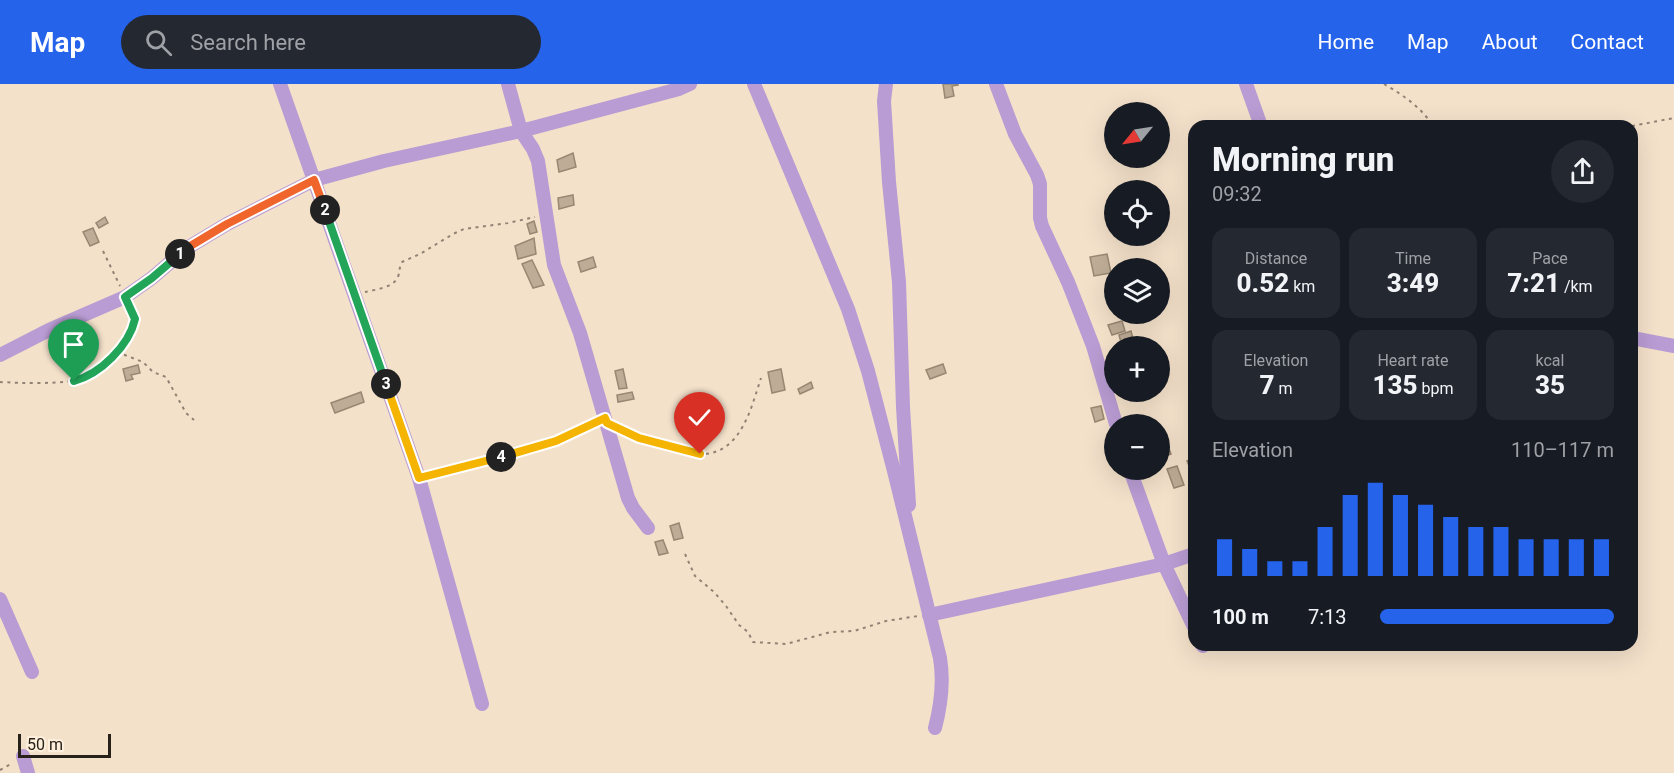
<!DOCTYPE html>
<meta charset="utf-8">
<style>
body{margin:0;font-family:Roboto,sans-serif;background:#242831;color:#f1f3f6;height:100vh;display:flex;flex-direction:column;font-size:22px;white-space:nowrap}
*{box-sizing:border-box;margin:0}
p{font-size:20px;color:#9ea1a6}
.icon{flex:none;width:33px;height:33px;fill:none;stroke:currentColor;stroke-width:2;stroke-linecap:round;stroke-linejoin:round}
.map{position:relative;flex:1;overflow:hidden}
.drawer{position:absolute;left:1188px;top:36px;width:450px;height:531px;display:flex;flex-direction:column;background:#171b24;border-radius:18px;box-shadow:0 6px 24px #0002}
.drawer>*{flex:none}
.needle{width:39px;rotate:240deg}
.tools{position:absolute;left:1104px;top:18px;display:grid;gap:12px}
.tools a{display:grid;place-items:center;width:66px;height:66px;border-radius:50%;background:#171b24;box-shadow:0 6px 24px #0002;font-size:30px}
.scale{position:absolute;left:18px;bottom:15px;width:93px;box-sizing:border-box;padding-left:6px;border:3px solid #282119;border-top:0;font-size:16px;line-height:21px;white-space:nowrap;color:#282119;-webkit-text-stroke:4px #feefdc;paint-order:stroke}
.pin{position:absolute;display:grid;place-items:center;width:51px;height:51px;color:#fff;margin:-62px -26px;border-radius:50% 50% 50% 0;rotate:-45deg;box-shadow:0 0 6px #0007}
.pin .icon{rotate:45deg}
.km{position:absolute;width:30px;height:30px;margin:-15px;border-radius:50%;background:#222;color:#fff;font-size:16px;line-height:30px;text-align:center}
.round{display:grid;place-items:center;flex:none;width:63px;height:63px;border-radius:32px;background:#242831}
.summary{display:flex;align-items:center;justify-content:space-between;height:102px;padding:0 24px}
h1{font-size:33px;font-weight:800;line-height:45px}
.figures{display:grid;grid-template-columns:repeat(3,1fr);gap:9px;height:102px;padding:6px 24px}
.figures div{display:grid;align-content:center;border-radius:15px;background:#242831;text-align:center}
.figures b{font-size:26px;font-weight:800}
.figures small{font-size:16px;font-weight:400}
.figures p{font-size:16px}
.chart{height:168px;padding:12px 24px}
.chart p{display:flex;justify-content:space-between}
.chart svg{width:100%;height:108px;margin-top:6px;stroke:#2563eb;stroke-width:6}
ul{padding:0 24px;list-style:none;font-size:20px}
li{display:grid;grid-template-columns:96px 72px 1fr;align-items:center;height:45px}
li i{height:15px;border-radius:8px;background:#2563eb}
header{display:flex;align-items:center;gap:36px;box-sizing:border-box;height:84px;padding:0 30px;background:#2563eb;color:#fff}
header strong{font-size:28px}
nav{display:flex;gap:33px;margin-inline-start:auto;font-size:21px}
.search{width:420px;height:54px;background:#242831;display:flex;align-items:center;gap:15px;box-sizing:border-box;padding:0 21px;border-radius:33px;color:#9ea1a6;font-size:22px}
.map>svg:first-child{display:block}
</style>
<header>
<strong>Map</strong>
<div class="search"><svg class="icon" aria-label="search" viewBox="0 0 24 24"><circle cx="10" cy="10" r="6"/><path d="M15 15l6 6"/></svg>Search here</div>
<nav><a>Home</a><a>Map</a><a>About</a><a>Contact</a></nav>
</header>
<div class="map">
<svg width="1674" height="689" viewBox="0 0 1674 689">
<rect width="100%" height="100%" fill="#f4e1ca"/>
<g fill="#beac96" stroke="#988772" stroke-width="1.5">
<path d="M943,0h15v1l-6,1 2,10 -9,2z"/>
<path d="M573,69l3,14 -17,5 -2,-12z"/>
<path d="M573,111l1,10 -15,4 -1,-11z"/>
<path d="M105,133l3,6 -9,5 -3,-5z"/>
<path d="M534,137l3,11 -7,2 -3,-10z"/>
<path d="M93,144l6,14 -9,4 -7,-14z"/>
<path d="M534,154l2,16 -18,5 -3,-13z"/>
<path d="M1107,170l4,19 -17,3 -4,-19z"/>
<path d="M593,173l3,10 -15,5 -3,-10z"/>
<path d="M532,176l12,25 -11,3 -11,-24z"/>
<path d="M1122,237l3,10 -13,4 -4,-10z"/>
<path d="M1131,247l4,15h-13l-3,-11z"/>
<path d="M943,280l3,9 -16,6 -4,-9z"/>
<path d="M138,281l2,8 -9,2 2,4 -7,2 -3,-12z"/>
<path d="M623,285l4,19 -8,1 -4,-18z"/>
<path d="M781,285l4,21 -13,3 -4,-21z"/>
<path d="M811,298l2,6 -13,6 -2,-5z"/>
<path d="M361,308l3,10 -29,11 -4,-10z"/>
<path d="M632,308l2,7 -16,3 -1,-7z"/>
<path d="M1101,322l3,13 -9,3 -4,-14z"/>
<path d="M1165,354l6,16 -8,3 -3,-10v-8z"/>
<path d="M1194,374v20l-7,-17z"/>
<path d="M1177,382l7,19 -10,3 -7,-19z"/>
<path d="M679,439l4,15 -9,2 -4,-14z"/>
<path d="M663,456l5,13 -9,2 -4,-13z"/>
</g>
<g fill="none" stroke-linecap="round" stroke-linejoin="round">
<g stroke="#908373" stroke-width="2" stroke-dasharray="3 4.5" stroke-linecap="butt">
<path d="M1384,0c19,11 37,23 49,42"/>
<path d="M1632,42l42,-8"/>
<path d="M103,167l17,35"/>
<path d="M365,208c10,-2 29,-5 33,-15 2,-6 1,-10 4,-15l18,-8 33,-20 11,-5 44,-6 27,-6"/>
<path d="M117,268l26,10 10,10 13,5 20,36 8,7"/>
<path d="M0,298c20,1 65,3 83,-4 18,-7 49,-38 51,-57 1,-5 -2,-9 -4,-14"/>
<path d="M620,345l19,9 61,16c41,1 51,-46 61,-76"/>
<path d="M431,391l125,-34 37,-18"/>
<path d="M685,470l10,22 19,16 12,14 13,19 9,7 5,10 33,2 45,-12 23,-1 32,-10 32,-5"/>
<path d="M0,686l11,-6"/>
</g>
<g stroke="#b99cd3" stroke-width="14">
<path d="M280,0l139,394 63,226"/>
<path d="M508,0l13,47 12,18 5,12 16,104 26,68 48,165 5,10 15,20"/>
<path d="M754,0l94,225 20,62 26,100 46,187c4,24 1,47 -5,70"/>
<path d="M886,0l-2,17 5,81 10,100 4,125 6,98"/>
<path d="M996,0l19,50 22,41 3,9v34l2,8 26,56 25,64 23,78"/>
<path d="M1246,0l15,42"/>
<path d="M1632,254l42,8"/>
<path d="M0,271l49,-25 76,-33 27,-19 35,-30 40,-24 87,-44 70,-19 137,-30 158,-42 11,-5"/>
<path d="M1130,386l34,94 30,63"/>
<path d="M0,515l32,73"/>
<path d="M929,531l235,-51 30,-10"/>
<path d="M1202,561l1,1"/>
<path d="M23,672l5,17"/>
</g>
</g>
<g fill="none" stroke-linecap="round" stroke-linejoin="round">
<defs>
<path id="split-1" d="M74,297c26,-7 55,-35 61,-62l-10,-22 27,-19 28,-24"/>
<path id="split-2" d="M180,170l7,-6 40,-24 87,-44 11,30"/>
<path id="split-3" d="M325,126l61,174"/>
<path id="split-4" d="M386,300l33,94 82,-21"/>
<path id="split-5" d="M501,373l55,-16 49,-23 2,5 32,15 61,16"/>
</defs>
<use href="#split-1" stroke="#fff" stroke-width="12"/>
<use href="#split-2" stroke="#fff" stroke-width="12"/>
<use href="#split-3" stroke="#fff" stroke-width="12"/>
<use href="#split-4" stroke="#fff" stroke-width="12"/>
<use href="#split-5" stroke="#fff" stroke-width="12"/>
<use href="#split-1" stroke="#22a559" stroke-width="8"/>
<use href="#split-2" stroke="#f0652b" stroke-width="8"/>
<use href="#split-3" stroke="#22a559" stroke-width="8"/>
<use href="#split-4" stroke="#f5b400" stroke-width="8"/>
<use href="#split-5" stroke="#f5b400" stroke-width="8"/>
</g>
</svg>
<div class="tools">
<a><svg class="needle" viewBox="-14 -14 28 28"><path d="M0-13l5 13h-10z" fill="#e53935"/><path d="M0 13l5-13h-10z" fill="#9ea1a6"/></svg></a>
<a><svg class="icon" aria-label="locate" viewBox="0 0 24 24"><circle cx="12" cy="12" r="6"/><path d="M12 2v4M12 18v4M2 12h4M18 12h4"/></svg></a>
<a><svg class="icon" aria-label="layers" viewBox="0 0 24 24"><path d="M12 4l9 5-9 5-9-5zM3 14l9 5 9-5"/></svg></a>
<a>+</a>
<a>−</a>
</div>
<div class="scale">50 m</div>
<div class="pin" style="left:74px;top:297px;background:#1e9e55"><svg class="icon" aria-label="arrive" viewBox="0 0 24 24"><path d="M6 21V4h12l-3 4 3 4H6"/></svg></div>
<div class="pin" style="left:700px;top:370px;background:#d93025"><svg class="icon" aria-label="check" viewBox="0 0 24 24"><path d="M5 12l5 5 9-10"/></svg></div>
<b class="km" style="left:180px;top:170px">1</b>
<b class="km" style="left:325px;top:126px">2</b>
<b class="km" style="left:386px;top:300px">3</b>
<b class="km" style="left:501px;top:373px">4</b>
<section class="drawer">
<div class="summary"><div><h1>Morning run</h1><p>09:32</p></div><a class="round"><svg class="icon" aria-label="share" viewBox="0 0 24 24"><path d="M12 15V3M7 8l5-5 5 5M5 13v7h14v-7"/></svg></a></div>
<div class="figures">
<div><p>Distance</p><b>0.52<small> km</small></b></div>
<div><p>Time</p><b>3:49</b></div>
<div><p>Pace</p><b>7:21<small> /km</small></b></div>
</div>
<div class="figures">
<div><p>Elevation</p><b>7<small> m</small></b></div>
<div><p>Heart rate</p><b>135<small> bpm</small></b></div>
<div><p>kcal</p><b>35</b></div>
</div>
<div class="chart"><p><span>Elevation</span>110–117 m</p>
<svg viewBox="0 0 160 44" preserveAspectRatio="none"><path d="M5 44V29M15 44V33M25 44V38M35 44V38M45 44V24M55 44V11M65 44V6M75 44V11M85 44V15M95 44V20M105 44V24M115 44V24M125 44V29M135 44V29M145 44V29M155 44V29"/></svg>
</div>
<ul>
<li><b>100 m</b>7:13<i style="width:100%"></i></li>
</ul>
</section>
</div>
